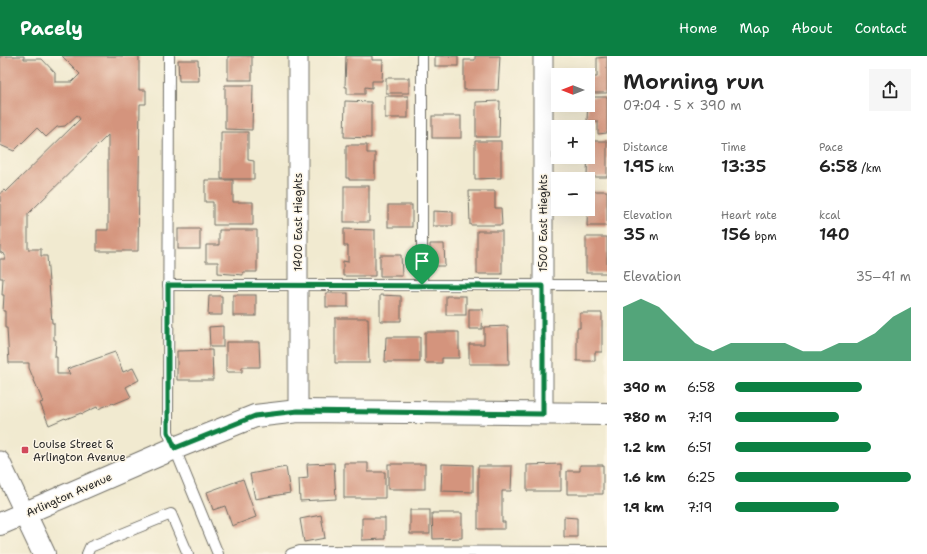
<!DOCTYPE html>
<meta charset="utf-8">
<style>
body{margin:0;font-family:"Shantell Sans",sans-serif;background:#f6f6f6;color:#222;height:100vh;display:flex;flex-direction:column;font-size:15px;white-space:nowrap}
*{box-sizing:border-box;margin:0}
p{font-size:13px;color:#767676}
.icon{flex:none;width:22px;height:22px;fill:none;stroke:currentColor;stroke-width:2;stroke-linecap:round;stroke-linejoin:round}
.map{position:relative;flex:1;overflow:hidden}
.panel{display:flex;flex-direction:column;background:#fff;width:320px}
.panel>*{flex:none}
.needle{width:26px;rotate:270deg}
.fabs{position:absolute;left:551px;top:12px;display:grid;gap:8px}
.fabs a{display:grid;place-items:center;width:44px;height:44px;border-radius:0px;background:#fff;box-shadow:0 4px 16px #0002;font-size:20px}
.pin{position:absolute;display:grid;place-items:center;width:34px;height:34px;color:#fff;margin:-41px -17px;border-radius:50% 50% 50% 0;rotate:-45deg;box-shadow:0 0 4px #0007}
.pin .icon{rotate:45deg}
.round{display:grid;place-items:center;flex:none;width:42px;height:42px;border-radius:0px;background:#f6f6f6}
.overview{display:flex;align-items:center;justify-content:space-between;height:68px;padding:0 16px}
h1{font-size:22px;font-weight:600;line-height:30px}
.metrics{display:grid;grid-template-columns:repeat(3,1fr);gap:6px;height:68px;padding:4px 16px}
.metrics div{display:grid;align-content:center}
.metrics b{font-size:17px;font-weight:600}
.metrics small{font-size:11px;font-weight:400}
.metrics p{font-size:11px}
.chart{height:112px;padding:8px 16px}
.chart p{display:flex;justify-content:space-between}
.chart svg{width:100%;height:72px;margin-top:4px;fill:#0b8043;opacity:.7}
ul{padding:0 16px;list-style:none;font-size:13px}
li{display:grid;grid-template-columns:64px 48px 1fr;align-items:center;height:30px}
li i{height:10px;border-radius:5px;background:#0b8043}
header{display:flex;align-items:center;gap:24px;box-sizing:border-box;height:56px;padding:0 20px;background:#0b8043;color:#fff}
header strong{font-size:19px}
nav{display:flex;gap:22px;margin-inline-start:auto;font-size:14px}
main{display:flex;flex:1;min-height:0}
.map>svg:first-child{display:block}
</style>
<header>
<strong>Pacely</strong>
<nav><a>Home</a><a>Map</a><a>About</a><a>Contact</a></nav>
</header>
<main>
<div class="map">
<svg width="607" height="498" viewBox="0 0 607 498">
<rect width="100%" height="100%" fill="#fcf5e5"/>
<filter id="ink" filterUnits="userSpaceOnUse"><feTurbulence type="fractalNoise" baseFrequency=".025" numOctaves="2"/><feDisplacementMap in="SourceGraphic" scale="8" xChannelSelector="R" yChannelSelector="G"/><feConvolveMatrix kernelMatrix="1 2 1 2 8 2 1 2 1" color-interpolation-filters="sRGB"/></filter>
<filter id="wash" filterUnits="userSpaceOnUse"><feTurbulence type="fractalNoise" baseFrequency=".012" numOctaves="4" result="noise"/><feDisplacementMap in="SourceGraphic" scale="16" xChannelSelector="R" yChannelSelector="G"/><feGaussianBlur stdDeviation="0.9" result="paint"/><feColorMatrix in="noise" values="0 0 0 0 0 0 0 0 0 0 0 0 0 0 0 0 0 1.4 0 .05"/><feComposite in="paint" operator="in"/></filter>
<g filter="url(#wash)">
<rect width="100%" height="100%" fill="#f1ead0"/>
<g id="blocks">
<g fill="#d4947d">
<path d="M0,0h24v3h18l13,14v9h17l8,-8 -18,-18h77v34h7v14h-6l-2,147h-41v-21h11v-95l-80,79v35h13v7h6l5,67h2v17h2l-1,17h2v17h13l-3,-5 48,-17 8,20 10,-4 6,12 -13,7 5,10 -17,7 -1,-1 -15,6 -1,-2 -15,7 -1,-1 -15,6 -1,-1 -16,7 -9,-22 3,-1 -14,-34v-5h-20l-2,-35h-2v-17h-2l1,-16h-2l1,-17h-3v-19h5v-4l-5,-3v-59l4,-3 2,2 74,-73 -3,-4 -12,11 -8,1 -11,10 -9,-9 -23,23 -14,-6z"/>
<rect x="228" y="0" width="24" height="24"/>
<path d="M346,0h26v4h11l-1,21h-10v7l-7,-1v7h-18v-7h-2z"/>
<rect x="435" y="0" width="23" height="10"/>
<path d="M475,0h25l-2,34h-34v-30h11z"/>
<path d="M607,1v36h-19v-16h9v-19z"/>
<path d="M178,4h20l1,21h-20z"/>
<rect x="386" y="22" width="23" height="15"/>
<path d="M225,29h28l-1,45 -27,-1z"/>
<rect x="385" y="40" width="23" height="22"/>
<path d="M588,41h19v36l-9,1v-13h-11z"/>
<path d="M345,45l26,1v36l-27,-1z"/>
<path d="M500,45l-1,36h-23v-35z"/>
<rect x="432" y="60" width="29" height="22"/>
<path d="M221,76h27v28l6,1v18h-33z"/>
<path d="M475,85h26v37l-26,1z"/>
<path d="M588,85h19v36h-20z"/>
<path d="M346,89h21v8h8v27h-26v-2h-3z"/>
<path d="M205,124h28v22h20v23h-40v-23h-8z"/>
<rect x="344" y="130" width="25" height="36"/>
<path d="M469,135h26v17h6l1,17h-32z"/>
<path d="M588,135h19v35h-20z"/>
<rect x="388" y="149" width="24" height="22"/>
<path d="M433,155l20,1v14h-20z"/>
<rect x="178" y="173" width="22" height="20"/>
<path d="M344,173l31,1v46h-32v-15l5,1v-16h-4z"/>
<path d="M219,174h38v42h-14v3l-25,-2v-11h-12v-17h13z"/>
<rect x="477" y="175" width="25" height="43"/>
<rect x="586" y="181" width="21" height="36"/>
<path d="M430,188h14l1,22h-15z"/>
<path d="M380,199h21l1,21h-22z"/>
<rect x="326" y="237" width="22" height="14"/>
<rect x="233" y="239" width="23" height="21"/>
<path d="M380,239l21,1v25h-21z"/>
<path d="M209,240h13v19h-14z"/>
<rect x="446" y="240" width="20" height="19"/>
<path d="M469,253h14l-1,20h-13z"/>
<path d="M580,257h22v39h-7v9h-18v-33h3z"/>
<path d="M335,262h33l1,45h-34z"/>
<path d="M223,270v21h-13l-1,-20z"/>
<path d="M508,270l1,38h-40v-20h15v-17z"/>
<path d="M425,276h34v26h-17v5h-17z"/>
<path d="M386,281h34v25h-35z"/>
<path d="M226,286h33l1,25h-18v5h-16z"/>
<path d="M212,294l1,30h-36v-29z"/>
<path d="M334,407l2,36 -36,2 -1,-22 9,-1 -1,-14z"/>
<path d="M344,407h24v9h17v26h-41z"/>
<rect x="388" y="408" width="37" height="25"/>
<path d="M442,408l31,1v27l-32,-1z"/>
<path d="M561,408v27h-34v-26z"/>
<path d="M580,409h23v29h-36v-23h13z"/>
<path d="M478,410h34l-1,25h-9v31h3v7h-27z"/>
<path d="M286,411l4,26 -35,6 -5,-25z"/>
<path d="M243,423l13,38 -24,9 -7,-20 -12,4 -6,-18z"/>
<rect x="410" y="454" width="20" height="24"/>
<path d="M432,457h30v25l-29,1z"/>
<path d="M321,459l4,23 -21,4 -4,-23z"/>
<path d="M564,461l13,1v19h-13z"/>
<path d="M362,462h23v21l-23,1z"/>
</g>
</g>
</g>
<g filter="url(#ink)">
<use href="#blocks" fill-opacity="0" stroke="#706e65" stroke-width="1"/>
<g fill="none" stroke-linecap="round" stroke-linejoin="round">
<defs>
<g id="service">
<path d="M169,0l-1,376 50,122"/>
<path d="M422,0v229"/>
<path d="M168,229h439"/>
<path d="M87,498l3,-7 81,-33 17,40"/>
<path d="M291,498l9,-3 307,1"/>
</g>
<g id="minor">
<path d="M543,0v358"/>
<path d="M298,355v-355"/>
<path d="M0,405l25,53"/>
</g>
<g id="tertiary">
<path d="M25,458l19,40"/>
<path d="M0,468l175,-76 80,-32 43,-5 309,3"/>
</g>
</defs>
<use href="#service" stroke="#706e65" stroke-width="12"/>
<use href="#minor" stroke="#706e65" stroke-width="21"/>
<use href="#tertiary" stroke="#706e65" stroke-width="24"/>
<use href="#service" stroke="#fff" stroke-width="10"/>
<use href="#minor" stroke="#fff" stroke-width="19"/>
<use href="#tertiary" stroke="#fff" stroke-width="22"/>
</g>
</g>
<g fill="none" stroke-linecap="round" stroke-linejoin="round" filter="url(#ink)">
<defs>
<path id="route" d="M168,229l375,1v128l-245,-3 -43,5 -80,32 -7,-16z"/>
</defs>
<use href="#route" stroke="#fff" stroke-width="8"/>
<use href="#route" stroke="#0b8043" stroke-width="5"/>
</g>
<rect fill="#d1495b" stroke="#fcf5e5" stroke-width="1.5" x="21" y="390" width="8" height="8" rx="2"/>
<g text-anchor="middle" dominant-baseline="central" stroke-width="3" stroke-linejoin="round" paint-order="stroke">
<g font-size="11" fill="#2b2b2b" stroke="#fcf5e5">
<text transform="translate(298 166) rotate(-90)">1400 East Hieghts</text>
<text transform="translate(543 167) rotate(-90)">1500 East Hieghts</text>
<text transform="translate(69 439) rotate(-24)">Arlington Avenue</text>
</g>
<g font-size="11" fill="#2b2b2b" stroke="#fcf5e5" text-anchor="start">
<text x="33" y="388">Louise Street &amp;<tspan x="33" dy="13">Arlington Avenue</tspan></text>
</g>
</g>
</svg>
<div class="fabs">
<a><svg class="needle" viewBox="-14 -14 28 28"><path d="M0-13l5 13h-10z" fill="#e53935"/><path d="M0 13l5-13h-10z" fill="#767676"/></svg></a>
<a>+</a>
<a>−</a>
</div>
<div class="pin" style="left:422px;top:229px;background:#1e9e55"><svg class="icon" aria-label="arrive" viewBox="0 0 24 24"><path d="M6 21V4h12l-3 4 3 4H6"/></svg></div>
</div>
<section class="panel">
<div class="overview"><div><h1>Morning run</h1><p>07:04 · 5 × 390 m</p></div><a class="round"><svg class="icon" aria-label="share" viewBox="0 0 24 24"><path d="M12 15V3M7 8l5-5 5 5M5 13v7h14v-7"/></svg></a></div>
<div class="metrics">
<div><p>Distance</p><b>1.95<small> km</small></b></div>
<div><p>Time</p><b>13:35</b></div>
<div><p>Pace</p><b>6:58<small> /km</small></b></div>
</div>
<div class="metrics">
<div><p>Elevation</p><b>35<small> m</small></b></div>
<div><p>Heart rate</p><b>156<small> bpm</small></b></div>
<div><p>kcal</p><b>140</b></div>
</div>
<div class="chart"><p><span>Elevation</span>35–41 m</p>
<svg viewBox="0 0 160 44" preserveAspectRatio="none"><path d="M0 44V11L10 6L20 11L30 22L40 33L50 38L60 33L70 33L80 33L90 33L100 38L110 38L120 33L130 33L140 27L150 17L160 11V44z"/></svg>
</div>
<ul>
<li><b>390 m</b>6:58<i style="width:72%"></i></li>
<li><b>780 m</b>7:19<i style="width:59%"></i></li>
<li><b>1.2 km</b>6:51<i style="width:77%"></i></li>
<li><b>1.6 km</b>6:25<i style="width:100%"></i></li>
<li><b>1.9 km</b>7:19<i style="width:59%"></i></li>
</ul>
</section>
</main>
